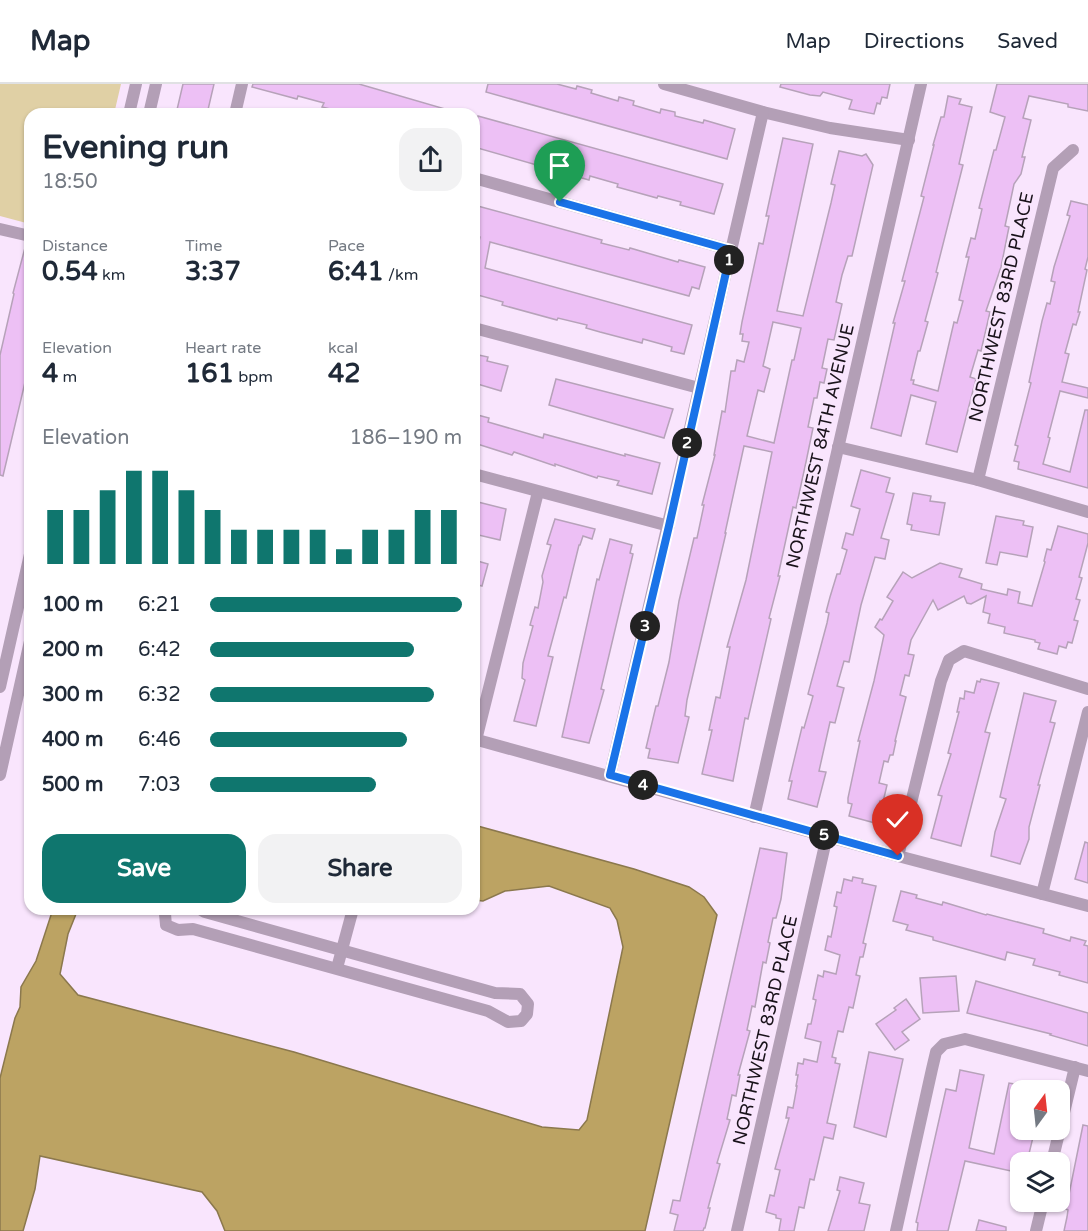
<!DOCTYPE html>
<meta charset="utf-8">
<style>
body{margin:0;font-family:"Varela Round",sans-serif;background:#f2f2f3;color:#1f2937;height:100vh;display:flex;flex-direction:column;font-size:22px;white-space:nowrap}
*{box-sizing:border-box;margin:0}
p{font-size:20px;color:#747a83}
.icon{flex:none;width:33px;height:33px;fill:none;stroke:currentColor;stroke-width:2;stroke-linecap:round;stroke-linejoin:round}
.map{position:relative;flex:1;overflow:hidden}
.drawer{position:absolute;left:24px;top:24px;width:456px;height:807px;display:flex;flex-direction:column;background:#fff;border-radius:18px;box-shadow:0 2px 4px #0004}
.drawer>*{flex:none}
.needle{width:39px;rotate:15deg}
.fabs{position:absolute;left:1010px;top:996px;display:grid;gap:12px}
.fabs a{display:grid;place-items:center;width:60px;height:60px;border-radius:12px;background:#fff;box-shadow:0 2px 4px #0004;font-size:30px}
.pin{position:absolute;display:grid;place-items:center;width:51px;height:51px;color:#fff;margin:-62px -26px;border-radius:50% 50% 50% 0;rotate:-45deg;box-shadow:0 0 6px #0007}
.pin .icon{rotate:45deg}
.km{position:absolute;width:30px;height:30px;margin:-15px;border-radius:50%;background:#222;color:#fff;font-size:16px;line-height:30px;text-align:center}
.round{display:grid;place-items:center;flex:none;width:63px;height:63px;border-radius:18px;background:#f2f2f3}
.headline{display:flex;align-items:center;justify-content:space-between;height:102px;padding:0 18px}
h1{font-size:33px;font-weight:700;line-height:45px}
.stats{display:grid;grid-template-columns:repeat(3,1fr);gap:9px;height:102px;padding:6px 18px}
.stats div{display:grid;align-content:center}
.stats b{font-size:26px;font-weight:700}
.stats small{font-size:16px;font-weight:400}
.stats p{font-size:16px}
.chart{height:168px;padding:12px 18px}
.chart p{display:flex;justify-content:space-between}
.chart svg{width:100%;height:108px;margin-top:6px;stroke:#0f766e;stroke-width:6}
.button{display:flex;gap:12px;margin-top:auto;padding:12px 18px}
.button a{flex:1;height:69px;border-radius:18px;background:#0f766e;color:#fff;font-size:24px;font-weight:700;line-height:69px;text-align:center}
.button a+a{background:#f2f2f3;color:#1f2937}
ul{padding:0 18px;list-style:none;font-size:20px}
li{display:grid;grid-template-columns:96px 72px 1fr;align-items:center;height:45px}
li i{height:15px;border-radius:8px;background:#0f766e}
header{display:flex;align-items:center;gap:36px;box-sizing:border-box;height:84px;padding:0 30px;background:#fff;border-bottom:2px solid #e0e1e3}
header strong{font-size:28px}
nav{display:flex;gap:33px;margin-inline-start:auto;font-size:21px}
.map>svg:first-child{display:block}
</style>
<header>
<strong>Map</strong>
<nav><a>Map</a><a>Directions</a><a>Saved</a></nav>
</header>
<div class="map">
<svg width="1088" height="1147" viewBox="0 0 1088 1147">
<rect width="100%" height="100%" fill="#f9e5fd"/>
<path fill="#e0d0a5" d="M0,0h121l-7,30h-84v110l-30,-8z"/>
<path fill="#bca363" stroke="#8b784d" stroke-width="1.5" d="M474,741l160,44 55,18 15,10 13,18 -72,316h-420l-8,-20 -15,-19 -162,-36 -5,33 -12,42h-23v-153l15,-60 5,-11 1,-20 15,-26 17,-52h25l-10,25 -8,40 18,21 216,57 248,75 37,3 8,-10 36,-173 -6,-27 -7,-12 -61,-22 -44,5 -22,10 -9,-1z"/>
<g fill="#edc0f5" stroke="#b6a2b9" stroke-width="1.5" fill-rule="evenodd">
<path d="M183,0h31l-7,30h-31z"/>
<path d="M253,0h106l93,27v3h-102l-28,-7 2,-4 -26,-7 -1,3 -45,-12z"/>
<path d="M488,0h69l19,5 1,-3 15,4 -1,3 27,8 1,-4 15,4 -1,4 27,8 1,-4 14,3v4l28,7 1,-3 31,9 -8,30 -241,-67z"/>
<path d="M781,0h109l-3,14 -5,-1 -2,7 -3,-1 -3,11 -25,-5 3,-9 -29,-8 -3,4 -10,-1 -30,-8z"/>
<path d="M997,0h91v27l-20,-4v-3l-39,-8 -6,22 8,2 -9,37h3l-4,17 -7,10 -4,19 -5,23 4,1 -8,40 -15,44 4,1 -9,39 -3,-1 -8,27 6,2 -19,73 -31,-8 10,-42 -25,-7 -10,41 -30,-8 24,-105h-2l12,-42h-3l22,-84 -3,-1 13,-51h-1l8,-28h3l4,-21 13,3 -2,5 13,3 -13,57 4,1 -27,107 2,1 -13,48 3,1 -8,29h-2l-7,29h3l-1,4 25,7 16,-69 3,1 6,-22 -4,-1 10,-43h-3l5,-19 4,1 7,-30 -3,-1 15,-58h2l9,-33 -15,-5z"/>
<path d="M478,32l245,68 -9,30 -34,-9 1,-3 -23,-6 -1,2 -40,-11 1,-3 -28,-8 -1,4 -115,-33v-15z"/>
<path d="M783,54l30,6 -36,167 26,5 28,-113 4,-18 -4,-1 8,-33 23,5 4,-2 7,11 -21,91h-4l-6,19 -6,27 6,2 -8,36 -6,-1 -6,29 5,1 -3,14 -4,-1 -3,16h-3l-6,29 5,1 -7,34 -10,46 -3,-1 -15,69h2l-11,42 2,1 -23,100 -3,-1 -12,63 -31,-7 10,-44h-3l7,-33 4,1 10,-51h-3l19,-67 26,-128 -28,-6 -19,87h1l-39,167 -2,16 4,1 -11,46 -30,-5 2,-9 -4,-1 10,-42h2l11,-44 10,-61 15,-63h3l7,-33h-2l13,-50h-1l8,-44 3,1 6,-41h4l2,-11 7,2 5,-20 -7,-1 1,-7h-3l2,-12 17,-79 4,1 6,-28h-3zM773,238l28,6 -7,32h-2l-18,83 -27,-7 11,-46 6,2 6,-23 -7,-3z"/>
<path d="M1071,117l17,4v52l-3,12 2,1 -9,42h2l-4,13 -3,-1 -8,29 4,1 -7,28 26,6v10l-28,-7 -12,46 2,1 -7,26 27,8 15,-62h3v78l-70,-19 1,-7 -5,-1 4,-15 -3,-1 16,-62 -2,-1 13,-61 5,-18 3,1 5,-22 -4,-1 3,-14 16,-51 -3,-1z"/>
<path d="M474,121l128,35 -1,3 28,7 1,-2 48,14 1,-2 26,7 -6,22 -7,-2 -3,9 -199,-54 -5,26 207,57 -8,29 -13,-3 1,-4 -29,-8 -1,4 -42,-11 -14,-4 1,-3 -29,-7 -1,2 -55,-15 1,-3 -29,-8v-32l6,-25 -6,-1z"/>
<path d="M26,160h4v89l-4,15 4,1v12l-27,115 -3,-1v-120l14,-61 -1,-1z"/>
<path d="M474,270l14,3 -1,4 21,5 -7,25 -27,-8z"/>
<path d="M556,295l117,30 -9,29 -115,-33z"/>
<path d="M474,330l15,4 -1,4 55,16 1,-4 81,22v-2l35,9 -8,31 -35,-9 2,-4 -21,-5 -1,2 -42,-14v2l-41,-14 -2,3 -38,-12z"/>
<path d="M861,386l29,8 -4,14 8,2 -13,44 8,2 -4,19 -10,-2 -14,48 -12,57 -5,-1 -7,25 7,2 -9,35 -5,-1 -11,49 7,1 -9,35 -29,-8 4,-18h-3l13,-54 2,1 9,-32 -5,-2 19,-71 2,-10 -3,-1 4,-15 7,-23h3l7,-24 -5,-2 4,-15 7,2 7,-26 -9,-3z"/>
<path d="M913,409l18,3 -1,5 15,2 -6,32 -28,-5 1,-5 -5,-1z"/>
<path d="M474,417l32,8 -6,31 -26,-6z"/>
<path d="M996,432l28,5 -1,4 10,2 -6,30 -27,-5 -3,13 -11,-2z"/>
<path d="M555,435l40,10 -3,10 -9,-3 -3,9h-1l-13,53 -2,-1 -16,59 5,1 -17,69 -22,-5 11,-41 -3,-2 1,-15 10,-37 -3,-1 5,-18 3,1 5,-26 -1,-6 9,-31 -4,-1z"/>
<path d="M1058,442l30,8v9l-9,34 3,1 -6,21 4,1 -6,20 4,1 -6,22 -4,-1 -2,6 -7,-2 -2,8 -19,-5 2,-6 -5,-1v-2l-31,-7 1,-6 -17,-4 2,-9 -7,-2 3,-16 -15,8 -4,-1 -3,-7 -26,14 -5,-10 -22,40 -3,14 6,1 -5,21 -4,-1 -5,20 6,2 -11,44h1l-3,14h-3l-2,7 -4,-1 -5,22 8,2 -4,17 -3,-1 -5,22 -26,-7 3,-12 -4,-1v-5l11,-52 1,-5h-2l16,-60 10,-46 -9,-8 5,-8 2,1 11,-19 -6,-4 16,-25 9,6 28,-15 22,6 -3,8 23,7 -1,5 26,6 1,-6 12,3 -2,11 14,3 13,-44 -1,-1 3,-12 4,1z"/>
<path d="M610,455l22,6 -2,8 3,1 -32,135 3,1 -15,53 -27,-6 35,-158 2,1z"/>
<path d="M474,476l14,4 -6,22 -8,-2z"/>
<path d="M981,595l18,4 -14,49 5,1 -29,113 -30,-8 11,-42 -4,-1 13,-41 -3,-1 11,-41h-2l3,-14 4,1 1,-8 9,2 3,-12 3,1z"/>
<path d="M1024,609l32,8 -6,21 5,1 -17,62h2l-11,42v12l-9,25 -29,-8 4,-24 11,-33 -6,-2z"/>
<path d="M1085,758l3,1v40l-13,-4z"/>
<path d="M760,764l27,5 -6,46 -5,19h-3l-5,24 2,1 -4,20 -3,-1 -8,45 -3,-1 -5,24 3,1 -12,44h2l-4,21 -4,-1 -5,24 3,1 -13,43 3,1 -12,44h2l-5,20h-1l-1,3h-29l4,-16 -8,-2 3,-13 7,1z"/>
<path d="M853,793l10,2 -1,4 14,3 -13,57 3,1 -3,13h-3l-4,18 4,1 -7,32 -4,-1 -6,25 -5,-1 -6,26 4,1 -1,5 5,1 -13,59 9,2 -3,14 -9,-2 -10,43 -4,-1 -6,29 -5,-1 -5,24h-15l2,-12 -5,-1v-3l-10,-3 4,-17 4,1 6,-26 -5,-1 14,-51h-3l2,-11 5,1 4,-22h-1l2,-11h-2l2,-12 5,1 1,-5 13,3 4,-20 -16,-4 3,-14h3l5,-24 -3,-1 5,-24 5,2 1,-6 12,3 4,-19 -15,-5 3,-14 3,1 6,-30 -3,-1 3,-14 4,1 3,-14 8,2z"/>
<path d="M901,807l16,4 -1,3 26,7 1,-3 43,13 1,-1 57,15 -1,4 27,8 1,-4 15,4 -2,4 4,1v37l-29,-8 1,-3 -27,-7 2,-6 -28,-7 -2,8 -72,-20v-3l-27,-7 2,-5 -15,-4z"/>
<path d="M956,892l3,35 -36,2 -3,-35z"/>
<path d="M976,897l112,32v33l-38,-11 1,-1 -84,-21z"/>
<path d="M906,915l14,20 -18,13 7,8 -14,10 -19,-26 20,-14 -2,-2z"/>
<path d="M869,968l34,7 -17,78 -32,-10z"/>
<path d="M960,986l24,5 -15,73 25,6 15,-71 11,2v45l14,3 -7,29h-7v11l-55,-12 -17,70h-31l1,-8 -2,-1 30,-133 10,2z"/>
<path d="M1083,1041l5,1v105h-24l3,-14 1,-7 -2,-1z"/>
<path d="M840,1093l24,6 -5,20 11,2 -6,26h-36l12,-40 -3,-1z"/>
<path d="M979,1136l27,7v4h-30z"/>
</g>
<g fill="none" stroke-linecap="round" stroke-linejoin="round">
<g stroke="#b39fb6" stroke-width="12">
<path d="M664,0l99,28 67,16 79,12"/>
<path d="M129,30l7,-30"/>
<path d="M149,30l7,-30"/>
<path d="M235,30l7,-30"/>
<path d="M474,94l257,72"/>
<path d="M0,145l30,7"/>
<path d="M474,244l225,60"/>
<path d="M838,363l140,33 110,32"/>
<path d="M474,390l195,52"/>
<path d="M978,396l75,-312 20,-18"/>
<path d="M0,603l30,-133"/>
<path d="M474,655l424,117 190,50"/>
<path d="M476,656l62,-248"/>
<path d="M0,691l30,-134"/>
<path d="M610,691c52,-220 102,-441 153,-663"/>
<path d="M754,733l167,-733"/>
<path d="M898,772l43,-175 8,-21 15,-9 124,38"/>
<path d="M1042,810l46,-182"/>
<path d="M168,825l-3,5 1,11 12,5 15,-1 295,82 20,11 13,-1 6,-7 1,-10 -8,-10 -25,-1 -290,-81 -5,-3"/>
<path d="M337,884l16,-59"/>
<path d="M1052,1078l23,-95"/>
<path d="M737,1147l90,-395"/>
<path d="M896,1147l36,-162 4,-17 8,-8 21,-5 123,32"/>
<path d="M1036,1147l7,-29"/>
</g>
</g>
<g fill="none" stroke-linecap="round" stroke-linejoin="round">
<defs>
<path id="route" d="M560,118l171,48 -62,276 -59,249 288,81"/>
</defs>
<use href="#route" stroke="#fff" stroke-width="12"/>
<use href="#route" stroke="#1a73e8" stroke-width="8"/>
</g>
<g text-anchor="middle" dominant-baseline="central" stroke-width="4.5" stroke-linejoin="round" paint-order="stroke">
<g font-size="18" fill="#19121a" stroke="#f9e5fd">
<text transform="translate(1001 223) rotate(-77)">NORTHWEST 83RD PLACE</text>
<text transform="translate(820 362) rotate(-77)">NORTHWEST 84TH AVENUE</text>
<text transform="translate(765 946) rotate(-77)">NORTHWEST 83RD PLACE</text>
</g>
</g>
</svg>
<div class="fabs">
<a><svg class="needle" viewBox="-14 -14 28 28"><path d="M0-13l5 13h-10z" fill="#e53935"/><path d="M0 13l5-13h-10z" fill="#747a83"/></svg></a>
<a><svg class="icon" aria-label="layers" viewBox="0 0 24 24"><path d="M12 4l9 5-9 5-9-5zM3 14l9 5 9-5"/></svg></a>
</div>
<div class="pin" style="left:560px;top:118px;background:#1e9e55"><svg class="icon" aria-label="arrive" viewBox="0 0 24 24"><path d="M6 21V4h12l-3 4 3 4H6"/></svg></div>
<div class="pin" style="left:898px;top:772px;background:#d93025"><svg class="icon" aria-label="check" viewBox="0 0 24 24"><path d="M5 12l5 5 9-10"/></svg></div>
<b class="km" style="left:729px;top:176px">1</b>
<b class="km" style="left:687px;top:359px">2</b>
<b class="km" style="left:645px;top:542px">3</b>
<b class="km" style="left:643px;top:701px">4</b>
<b class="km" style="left:824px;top:751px">5</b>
<section class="drawer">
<div class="headline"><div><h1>Evening run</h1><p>18:50</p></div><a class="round"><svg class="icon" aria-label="share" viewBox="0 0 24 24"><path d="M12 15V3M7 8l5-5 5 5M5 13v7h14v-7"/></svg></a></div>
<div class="stats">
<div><p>Distance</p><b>0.54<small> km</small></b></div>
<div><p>Time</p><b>3:37</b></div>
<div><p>Pace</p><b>6:41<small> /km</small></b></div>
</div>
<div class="stats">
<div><p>Elevation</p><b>4<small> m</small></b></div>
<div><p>Heart rate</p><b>161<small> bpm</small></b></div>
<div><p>kcal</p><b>42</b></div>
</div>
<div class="chart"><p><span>Elevation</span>186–190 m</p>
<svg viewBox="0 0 160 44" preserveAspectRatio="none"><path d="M5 44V22M15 44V22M25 44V14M35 44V6M45 44V6M55 44V14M65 44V22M75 44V30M85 44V30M95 44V30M105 44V30M115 44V38M125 44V30M135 44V30M145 44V22M155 44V22"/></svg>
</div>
<ul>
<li><b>100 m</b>6:21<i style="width:100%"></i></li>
<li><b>200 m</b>6:42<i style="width:81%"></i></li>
<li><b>300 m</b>6:32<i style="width:89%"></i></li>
<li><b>400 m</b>6:46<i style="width:78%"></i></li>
<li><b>500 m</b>7:03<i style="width:66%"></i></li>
</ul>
<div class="button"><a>Save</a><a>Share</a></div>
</section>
</div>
